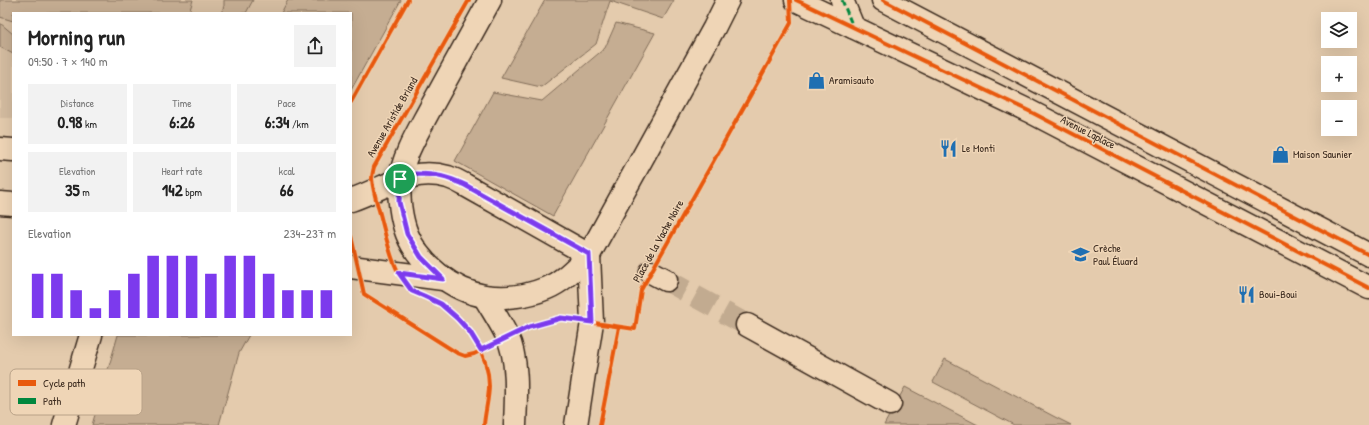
<!DOCTYPE html>
<meta charset="utf-8">
<style>
body{margin:0;font-family:"Patrick Hand",sans-serif;background:#f2f2f2;color:#222;height:100vh;display:flex;flex-direction:column;font-size:15px;white-space:nowrap}
*{box-sizing:border-box;margin:0}
p{font-size:13px;color:#767676}
.icon{flex:none;width:22px;height:22px;fill:none;stroke:currentColor;stroke-width:2;stroke-linecap:round;stroke-linejoin:round}
.map{position:relative;flex:1;overflow:hidden}
.side{position:absolute;left:12px;top:12px;width:340px;height:324px;display:flex;flex-direction:column;background:#fff;border-radius:0px;box-shadow:0 4px 16px #0002}
.side>*{flex:none}
.tools{position:absolute;left:1321px;top:12px;display:grid;gap:8px}
.tools a{display:grid;place-items:center;width:36px;height:36px;border-radius:0px;background:#fff;box-shadow:0 4px 16px #0002;font-size:20px}
.pin{position:absolute;display:grid;place-items:center;width:34px;height:34px;color:#fff;margin:-17px;border:2px solid #fff;border-radius:50%;box-shadow:0 1px 4px #0007}
.round{display:grid;place-items:center;flex:none;width:42px;height:42px;border-radius:0px;background:#f2f2f2}
.overview{display:flex;align-items:center;justify-content:space-between;height:68px;padding:0 16px}
h1{font-size:22px;font-weight:700;line-height:30px}
.metrics{display:grid;grid-template-columns:repeat(3,1fr);gap:6px;height:68px;padding:4px 16px}
.metrics div{display:grid;align-content:center;border-radius:0px;background:#f2f2f2;text-align:center}
.metrics b{font-size:17px;font-weight:700}
.metrics small{font-size:11px;font-weight:400}
.metrics p{font-size:11px}
.chart{height:112px;padding:8px 16px}
.chart p{display:flex;justify-content:space-between}
.chart svg{width:100%;height:72px;margin-top:4px;stroke:#7c3aed;stroke-width:6}
.map>svg:first-child{display:block}
</style>
<div class="map">
<svg width="1369" height="425" viewBox="0 0 1369 425">
<rect width="100%" height="100%" fill="#e4cbad"/>
<filter id="ink" filterUnits="userSpaceOnUse"><feTurbulence type="fractalNoise" baseFrequency=".025" numOctaves="2"/><feDisplacementMap in="SourceGraphic" scale="8" xChannelSelector="R" yChannelSelector="G"/><feConvolveMatrix kernelMatrix="1 2 1 2 8 2 1 2 1" color-interpolation-filters="sRGB"/></filter>
<g filter="url(#ink)">
<path fill="#d4bca0" d="M0,0h288l-7,13h-268v105h-13z"/>
<g fill="#c5ad92" stroke="#806c58">
<path d="M0,0h193l-4,13h-176v8l-13,-4z"/>
<path d="M224,0h29l-7,13h-25l3,-7z"/>
<path d="M288,0h113l-50,90v-77h-70z"/>
<path d="M545,0h129l-11,19 -53,-18 -14,43 -55,43 -40,-9z"/>
<path d="M0,23l13,11v20l-13,-7z"/>
<path d="M616,23l39,10 -102,183 -98,-55 38,-69 49,9 63,-53z"/>
<path d="M118,335h131l-10,18 -20,72h-127z"/>
<path d="M945,359l110,58 16,8h-57l-81,-43z"/>
<path d="M905,387l73,38h-94z"/>
</g>
<g fill="none" stroke-linecap="round" stroke-linejoin="round">
<path stroke="#c2ab90" stroke-width="22" stroke-dasharray="22 11" stroke-linecap="butt" d="M666,280l81,45"/>
<defs>
<g id="minor">
<path d="M842,0l11,27"/>
<path d="M883,0l486,255"/>
<path d="M651,272l15,8"/>
<path d="M747,325l143,79"/>
<path d="M64,425l27,-90"/>
</g>
<g id="major">
<path d="M490,0c-20,36 -40,72 -60,109 -11,21 -28,48 -30,72 -2,16 1,38 7,53 12,30 46,57 78,62 20,3 43,0 62,-8 17,-7 29,-21 42,-33l125,-227 14,-28"/>
<path d="M796,0l233,111 340,177"/>
<path d="M0,149l13,1"/>
<path d="M351,200c33,-11 60,-34 97,-23 6,2 12,5 17,8l124,70"/>
<path d="M0,203l13,1"/>
<path d="M351,267l92,12"/>
<path d="M484,296c8,14 17,27 23,40 12,24 9,63 8,89"/>
<path d="M576,425l16,-103 -3,-67"/>
</g>
</defs>
<use href="#minor" stroke="#3b2a1e" stroke-width="25"/>
<use href="#major" stroke="#3b2a1e" stroke-width="25"/>
<use href="#minor" stroke="#efd5b6" stroke-width="22"/>
<use href="#major" stroke="#efd5b6" stroke-width="22"/>
<path stroke="#00873e" stroke-width="3" stroke-dasharray="6 3" stroke-linecap="butt" d="M842,0l11,27"/>
<defs>
<g id="cycleway">
<path d="M469,0l-95,167c-1,4 -2,8 -2,12 1,12 5,24 8,35 7,26 12,57 31,76 4,4 24,10 30,14 26,18 48,50 48,82 0,12 -4,26 -5,39"/>
<path d="M796,0l233,111 340,177"/>
<path d="M883,0l486,255"/>
<path d="M351,102l57,-102"/>
<path d="M351,236l13,58 93,59 8,3 9,-2 55,-27 32,-9 74,11 6,-39 150,-267 -1,-23"/>
<path d="M600,425l19,-98"/>
</g>
</defs>
<use href="#cycleway" stroke="#efd5b6" stroke-width="6"/>
<use href="#cycleway" stroke="#e8590c" stroke-width="4"/>
</g>
</g>
<g fill="none" stroke-linecap="round" stroke-linejoin="round" filter="url(#ink)">
<defs>
<path id="route" d="M416,174c20,0 31,3 49,11l124,69 3,68 -31,-4 -32,9 -48,23 -11,-18 -13,-14 -16,-14 -17,-8 -12,-5 -13,-18 44,6 -22,-22 -14,-23 -8,-32 1,-23z"/>
</defs>
<use href="#route" stroke="#fff" stroke-width="8"/>
<use href="#route" stroke="#7c3aed" stroke-width="5"/>
</g>
<defs>
<symbol id="shop-bare" viewBox="-9 -9 18 18"><path d="M-5-2.5h2.3a2.7 3.5 0 0 1 5.4 0H5L5.5 6h-11ZM-1.5-2.5h3a1.5 2.3 0 0 0-3 0Z" fill="#1f6fb2" stroke="#efd5b6" stroke-width="2.5" paint-order="stroke"/></symbol>
<symbol id="restaurant-bare" viewBox="-9 -9 18 18"><path d="M-5-6h1v4h1v-4h1v4h1v-4h1v5L-1.5 .5V6h-2V.5L-5-1ZM5-6V6H3V1.5H1.5Q1.5-4 5-6Z" fill="#1f6fb2" stroke="#efd5b6" stroke-width="2.5" paint-order="stroke"/></symbol>
<symbol id="school-bare" viewBox="-9 -9 18 18"><path d="M0-5L7-2L0 1L-7-2ZM-4 1L0 2.5L4 1V4Q0 6-4 4Z" fill="#1f6fb2" stroke="#efd5b6" stroke-width="2.5" paint-order="stroke"/></symbol>
</defs>
<g fill-rule="evenodd">
<use href="#shop-bare" x="804" y="68" width="25" height="25"/>
<use href="#restaurant-bare" x="936" y="136" width="25" height="25"/>
<use href="#shop-bare" x="1268" y="142" width="25" height="25"/>
<use href="#school-bare" x="1068" y="242" width="25" height="25"/>
<use href="#restaurant-bare" x="1234" y="282" width="25" height="25"/>
</g>
<g text-anchor="middle" dominant-baseline="central" stroke-width="3" stroke-linejoin="round" paint-order="stroke">
<g font-size="11" fill="#3b2a1e" stroke="#efd5b6" text-anchor="start">
<text x="829" y="80">Aramisauto</text>
<text x="962" y="148">Le Monti</text>
<text x="1293" y="154">Maison Saunier</text>
<text x="1093" y="248">Crèche<tspan x="1093" dy="13">Paul Éluard</tspan></text>
<text x="1259" y="294">Boui-Boui</text>
</g>
<g font-size="11" fill="#3b2a1e" stroke="#efd5b6">
<text transform="translate(392 117) rotate(-60)">Avenue Aristide Briand</text>
<text transform="translate(1088 132) rotate(27)">Avenue Laplace</text>
<text transform="translate(658 241) rotate(-61)">Place de la Vache Noire</text>
</g>
</g>
<rect x="10" y="369" width="132" height="46" rx="6" fill="#efd5b6" stroke="#b9a288" stroke-width="1"/>
<rect x="18" y="380" width="18" height="6" fill="#e8590c"/>
<rect x="18" y="398" width="18" height="6" fill="#00873e"/>
<g font-size="11" fill="#3b2a1e">
<text x="43" y="387">Cycle path</text>
<text x="43" y="405">Path</text>
</g>
</svg>
<div class="tools">
<a><svg class="icon" aria-label="layers" viewBox="0 0 24 24"><path d="M12 4l9 5-9 5-9-5zM3 14l9 5 9-5"/></svg></a>
<a>+</a>
<a>−</a>
</div>
<div class="pin" style="left:400px;top:179px;background:#1e9e55"><svg class="icon" aria-label="arrive" viewBox="0 0 24 24"><path d="M6 21V4h12l-3 4 3 4H6"/></svg></div>
<section class="side">
<div class="overview"><div><h1>Morning run</h1><p>09:50 · 7 × 140 m</p></div><a class="round"><svg class="icon" aria-label="share" viewBox="0 0 24 24"><path d="M12 15V3M7 8l5-5 5 5M5 13v7h14v-7"/></svg></a></div>
<div class="metrics">
<div><p>Distance</p><b>0.98<small> km</small></b></div>
<div><p>Time</p><b>6:26</b></div>
<div><p>Pace</p><b>6:34<small> /km</small></b></div>
</div>
<div class="metrics">
<div><p>Elevation</p><b>35<small> m</small></b></div>
<div><p>Heart rate</p><b>142<small> bpm</small></b></div>
<div><p>kcal</p><b>66</b></div>
</div>
<div class="chart"><p><span>Elevation</span>234–237 m</p>
<svg viewBox="0 0 160 44" preserveAspectRatio="none"><path d="M5 44V17M15 44V17M25 44V27M35 44V38M45 44V27M55 44V17M65 44V6M75 44V6M85 44V6M95 44V17M105 44V6M115 44V6M125 44V17M135 44V27M145 44V27M155 44V27"/></svg>
</div>
</section>
</div>
